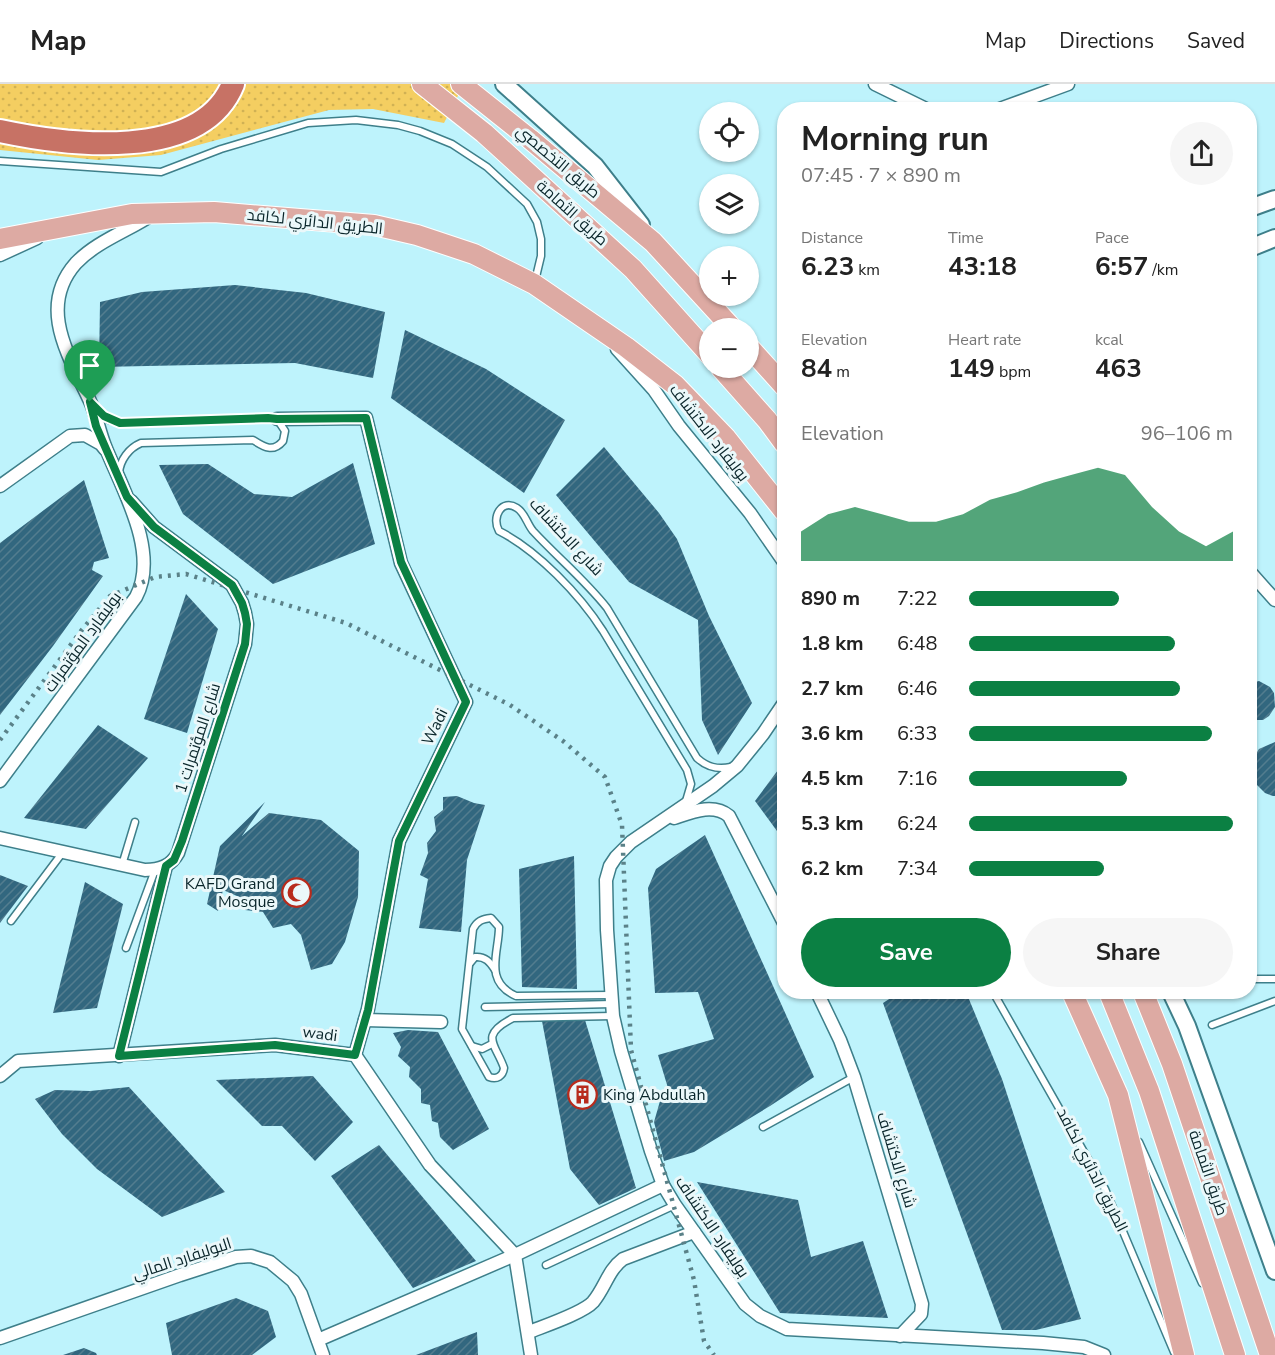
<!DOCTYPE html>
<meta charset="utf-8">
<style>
body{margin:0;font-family:"Nunito Sans",Cairo,sans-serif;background:#f6f6f6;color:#222;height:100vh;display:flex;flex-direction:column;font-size:22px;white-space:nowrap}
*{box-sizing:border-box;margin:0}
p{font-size:20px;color:#767676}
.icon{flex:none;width:33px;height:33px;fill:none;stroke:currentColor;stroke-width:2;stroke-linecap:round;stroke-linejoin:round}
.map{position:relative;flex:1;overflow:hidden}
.drawer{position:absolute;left:777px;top:18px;width:480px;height:897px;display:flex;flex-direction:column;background:#fff;border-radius:24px;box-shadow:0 2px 4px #0004}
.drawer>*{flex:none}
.tools{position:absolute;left:699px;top:18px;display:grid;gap:12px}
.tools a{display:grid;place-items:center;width:60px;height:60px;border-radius:50%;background:#fff;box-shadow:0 2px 4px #0004;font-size:30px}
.pin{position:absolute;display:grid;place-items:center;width:51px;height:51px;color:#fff;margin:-62px -26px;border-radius:50% 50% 50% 0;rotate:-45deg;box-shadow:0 0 6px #0007}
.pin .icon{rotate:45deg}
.round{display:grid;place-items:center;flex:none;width:63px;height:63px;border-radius:32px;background:#f6f6f6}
.overview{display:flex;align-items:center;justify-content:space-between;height:102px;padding:0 24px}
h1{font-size:33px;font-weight:700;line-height:45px}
.figures{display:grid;grid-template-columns:repeat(3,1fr);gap:9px;height:102px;padding:6px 24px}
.figures div{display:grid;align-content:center}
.figures b{font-size:26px;font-weight:700}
.figures small{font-size:16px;font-weight:400}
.figures p{font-size:16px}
.chart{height:168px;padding:12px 24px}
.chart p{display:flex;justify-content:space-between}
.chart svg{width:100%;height:108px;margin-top:6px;fill:#0b8043;opacity:.7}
.action{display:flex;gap:12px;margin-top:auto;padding:12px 24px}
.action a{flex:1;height:69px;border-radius:36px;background:#0b8043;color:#fff;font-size:24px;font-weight:700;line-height:69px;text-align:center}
.action a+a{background:#f6f6f6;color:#222}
ul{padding:0 24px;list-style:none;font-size:20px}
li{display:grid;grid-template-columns:96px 72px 1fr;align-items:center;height:45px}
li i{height:15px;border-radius:8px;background:#0b8043}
header{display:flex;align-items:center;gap:36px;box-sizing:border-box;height:84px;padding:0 30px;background:#fff;border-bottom:2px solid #e0e0e0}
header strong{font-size:28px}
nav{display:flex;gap:33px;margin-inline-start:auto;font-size:21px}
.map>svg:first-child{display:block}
</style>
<header>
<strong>Map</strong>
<nav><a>Map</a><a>Directions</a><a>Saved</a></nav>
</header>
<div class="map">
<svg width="1275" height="1271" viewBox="0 0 1275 1271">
<defs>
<pattern id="grass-dots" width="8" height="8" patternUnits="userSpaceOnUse" patternTransform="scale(1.5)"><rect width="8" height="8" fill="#f4ce61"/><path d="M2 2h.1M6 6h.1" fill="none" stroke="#d0b154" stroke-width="1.8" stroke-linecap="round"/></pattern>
<pattern id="building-hatch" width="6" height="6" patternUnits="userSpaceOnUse" patternTransform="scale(1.5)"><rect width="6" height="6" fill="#32677f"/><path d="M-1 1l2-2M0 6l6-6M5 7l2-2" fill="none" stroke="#537d8f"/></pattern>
</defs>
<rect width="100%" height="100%" fill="#bef3fc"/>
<path fill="url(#grass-dots)" d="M0,0h464l-20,39 -71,-14 -44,1 -168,45 -63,5 -98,-10z"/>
<g fill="url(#building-hatch)">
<path d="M235,201l71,8 79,19 -12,66 -78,-15 -196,4 1,-65 42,-10z"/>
<path d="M405,246l81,39 79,51 -41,73 -133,-95z"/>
<path d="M604,363l55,66 18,26 32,77 43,87 -34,52 -16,-35 -4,-100 -69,-38 -73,-87z"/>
<path d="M353,379l22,81 -102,40 -90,-70 -24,-49 49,-1 46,30 38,3z"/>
<path d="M84,396l25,78 -15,4 -2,8 11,6 -50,70 -53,69v-172z"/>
<path d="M186,510l32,35 -31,104 -43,-14z"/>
<path d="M1259,597l11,6 4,6 1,14 -6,9 -6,4h-13v-37z"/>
<path d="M98,641l50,33 -62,71 -62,-11z"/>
<path d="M1275,658v54h-2l-8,-3 -12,-12 -3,-17 9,-15z"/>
<path d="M784,678v60l-7,9 -22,-30z"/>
<path d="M457,712l17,7 11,2 -18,55 -6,72 -42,-4 9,-49 -8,-4 8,-22 -1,-10 9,-12 -2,-14 9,-7v-13z"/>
<path d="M265,718l-23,34 27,-23 52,7 38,31 -1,46 -13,45 -13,22 -21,6 -10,-35 -10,-11 -18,4 -10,-16 -18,-2 -1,-11 -21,-9 -5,21 -11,-7 13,-58z"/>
<path d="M705,751l109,242 -44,29 -76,46 -30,9 -10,-39 8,-28 6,-6 -10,-33 56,-16 -16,-47 -43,1 -7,-105 8,-19z"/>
<path d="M574,772l3,133 -55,-2 -3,-118z"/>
<path d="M0,791l28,11 -28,37z"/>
<path d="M85,798l38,22 -26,104 -44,5z"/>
<path d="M900,908h66l36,87 79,240 -45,11h-34l-119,-327z"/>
<path d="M585,936l51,168 -37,17 -29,-36 -28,-148z"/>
<path d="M408,946l30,2 51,97 -36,21 -13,-13 -2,-14 -6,-2 -2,-16 -9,-2v-14l-12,-12 1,-10 -12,-11 3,-9 -8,-14z"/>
<path d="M313,992l40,46 -38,39 -33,-35h-20l-46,-46z"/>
<path d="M129,1003l96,105 -63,25 -65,-48 -35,-35 -27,-35 20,-9 35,1z"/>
<path d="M379,1061l97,116 -63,27 -82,-112z"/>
<path d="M697,1098l101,18 13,57 52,-16 25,77 -108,-5z"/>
<path d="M236,1214l32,13 8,26 -24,18h-80l-6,-32z"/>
<path d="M477,1248l1,23h-62z"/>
<path d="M84,1264l12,5 1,2h-34z"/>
</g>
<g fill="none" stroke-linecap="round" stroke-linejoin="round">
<defs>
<g id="lane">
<path d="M0,77l161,11 60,-23 87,-26 48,-3 42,5 22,6 32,13 35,23 40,37 10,18 4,17v17l-6,25"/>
<path d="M95,325l14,11 11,3 148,-5 9,1 8,12 -2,10c-10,12 -19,6 -30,-1l-112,3c-12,5 -21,17 -22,30"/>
<path d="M686,717l5,-17 -4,-14 -84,-139c-23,-36 -66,-81 -104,-100 -8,-14 3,-33 18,-23 8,5 10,16 16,23 24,26 52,49 74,77l90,150c10,9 20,12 34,9"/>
<path d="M122,781l13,-43"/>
<path d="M11,837l52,-69"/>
<path d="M126,864l29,-78"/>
<path d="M470,879l5,-6c10,-1 15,5 20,13"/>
<path d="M1250,895h25"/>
<path d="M993,908l112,197 69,163"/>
<path d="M1035,908h1"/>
<path d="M611,911l-95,1c-33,-15 -17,-43 -17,-69l-8,-9c-9,1 -14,3 -18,11l-11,100 27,48c8,3 14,-1 15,-9 -8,-24 -26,-32 9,-50l100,-2"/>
<path d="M485,923l127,-3"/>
<path d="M1212,941l63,-24"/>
<path d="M472,962l10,3 10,-5"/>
<path d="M763,1043l91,-50"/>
<path d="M1139,1058l63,141"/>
<path d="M546,1181l129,-60"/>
</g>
<g id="street">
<path d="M875,0l53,26"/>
<path d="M997,26l71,-26"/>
<path d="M0,171l37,-17"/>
<path d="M617,265l37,41 25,36 71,87 34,49"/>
<path d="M277,335l89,-1 35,145 65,139 -67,139 -31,168 -13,46"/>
<path d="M0,402l70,-50 15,-1 16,9 4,5"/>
<path d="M1250,488l25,28"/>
<path d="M784,619l-21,31 -26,32 -24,20 -82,56 -15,15 -6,9 -4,14 1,50 6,86 8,35 30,100 12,34 12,20 70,99 15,12 27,13 256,14 41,4 20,8"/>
<path d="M0,697l136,-184c24,-45 -14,-108 -31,-151 -6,-15 -9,-33 -16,-47 -20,-43 -52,-92 -13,-136 21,-22 52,-32 77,-49"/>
<path d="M674,734c18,-6 39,-15 55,-2l55,107"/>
<path d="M0,754l145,32c15,0 26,-4 33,-17l67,-209 2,-20 -2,-11 -3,-10 -10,-18 -78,-58 -23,-26"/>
<path d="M817,908l23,48 14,37 68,227 -1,10 -21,22"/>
<path d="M365,936l76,2"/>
<path d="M119,972l47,-190"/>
<path d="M0,992l18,-15 257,-16 80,10 75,110 85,90 16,100"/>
<path d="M529,1248c15,-6 54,-19 64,-30 12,-14 15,-32 30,-43l71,-27"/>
<path d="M0,1254l180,-63 56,-18 15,-1 19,6 23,19 8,13 22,61"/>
<path d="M318,1256l197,-85 148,-70"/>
</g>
<g id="secondary">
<path d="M504,0l91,82 46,59"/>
<path d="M1250,124l25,-9"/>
<path d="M1250,164l25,-10"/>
<path d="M1171,908l16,34 88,245"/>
</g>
<g id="primary">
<path d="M422,0l62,49 149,136 77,86"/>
<path d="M461,0l69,55 123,103 79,86"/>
<path d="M0,155l132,-25 82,-2 160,13 43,10 57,19 60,30 92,63 49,38 51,53 58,73"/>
<path d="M748,262l36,40"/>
<path d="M721,284l46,52 17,23"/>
<path d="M1072,908l46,103 66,260"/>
<path d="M1109,908l40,99 86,264"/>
<path d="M1143,908l29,72 98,291"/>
</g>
<path id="highway" d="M0,47c66,14 201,32 233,-47"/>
</defs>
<use href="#lane" stroke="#3e7f8a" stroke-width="9"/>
<use href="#street" stroke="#3e7f8a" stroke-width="15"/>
<use href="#secondary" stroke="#3e7f8a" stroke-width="20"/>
<use href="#primary" stroke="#fff" stroke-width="22"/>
<use href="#highway" stroke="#fff" stroke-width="26"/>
<use href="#lane" stroke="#fff" stroke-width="6"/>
<use href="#street" stroke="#fff" stroke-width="12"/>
<use href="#secondary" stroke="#fff" stroke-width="16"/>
<use href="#primary" stroke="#ddaaa3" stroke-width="20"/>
<use href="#highway" stroke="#c77265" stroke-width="22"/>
<path stroke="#5a8188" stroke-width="4.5" stroke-dasharray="3 6" stroke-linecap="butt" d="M0,656l81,-109 29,-35 45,-19 31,-3 160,49 164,82 53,36 42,36 17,48 9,225 63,230 10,61 10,14"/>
</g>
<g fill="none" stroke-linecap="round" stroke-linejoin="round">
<defs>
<path id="route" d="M90,318l14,14 16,7 148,-5 9,1 89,-1 35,144 65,140 -67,139 -31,169 -13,45 -80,-10 -156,11 47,-190 8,-6 8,-19 63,-197 2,-20 -2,-11 -3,-10 -10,-18 -78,-58 -27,-30 -31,-71z"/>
</defs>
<use href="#route" stroke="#fff" stroke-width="12"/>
<use href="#route" stroke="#0b8043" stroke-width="8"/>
</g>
<defs>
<symbol id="mosque-ring" viewBox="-11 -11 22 22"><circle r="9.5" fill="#ebf8fa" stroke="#b82b1c" stroke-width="1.5"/><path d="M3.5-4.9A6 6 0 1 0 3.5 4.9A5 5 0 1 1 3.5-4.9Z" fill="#b82b1c"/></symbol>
<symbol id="building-ring" viewBox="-11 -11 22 22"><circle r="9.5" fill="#ebf8fa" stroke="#b82b1c" stroke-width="1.5"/><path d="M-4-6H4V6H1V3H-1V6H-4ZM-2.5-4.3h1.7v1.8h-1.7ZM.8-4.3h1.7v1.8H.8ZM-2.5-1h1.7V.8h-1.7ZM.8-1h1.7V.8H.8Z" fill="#b82b1c"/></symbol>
</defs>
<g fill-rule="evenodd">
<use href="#mosque-ring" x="280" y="792" width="33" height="33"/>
<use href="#building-ring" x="566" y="994" width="33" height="33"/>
</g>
<g text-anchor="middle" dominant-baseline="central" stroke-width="6" stroke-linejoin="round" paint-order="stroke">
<g font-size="16" fill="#09252a" stroke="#ebf8fa">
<text transform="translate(558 78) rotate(40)">طريق التخصصي</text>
<text transform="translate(572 129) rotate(42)">طريق الثمامة</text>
<text transform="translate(315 138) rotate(6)">الطريق الدائري لكافد</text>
<text transform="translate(709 349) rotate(52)">بوليفارد الاكتشاف</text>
<text transform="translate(566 453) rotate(47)">شارع الاكتشاف</text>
<text transform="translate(83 558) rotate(-54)">بوليفارد المؤتمرات</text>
<text transform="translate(435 643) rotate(-64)">Wadi</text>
<text transform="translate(198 654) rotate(-72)">شارع المؤتمرات 1</text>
<text transform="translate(320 950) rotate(7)">wadi</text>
<text transform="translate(896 1076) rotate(73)">شارع الاكتشاف</text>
<text transform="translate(1092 1086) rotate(63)">الطريق الدائري لكافد</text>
<text transform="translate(1208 1089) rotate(71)">طريق الثمامة</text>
<text transform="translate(712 1143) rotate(56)">بوليفارد الاكتشاف</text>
<text transform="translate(182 1175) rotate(-18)">البوليفارد المالي</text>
</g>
<g font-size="16" fill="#09252a" stroke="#ebf8fa" text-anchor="end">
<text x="275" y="800">KAFD Grand<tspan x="275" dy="18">Mosque</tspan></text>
<text x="603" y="1011" text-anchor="start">King Abdullah</text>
</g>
</g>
</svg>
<div class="tools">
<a><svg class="icon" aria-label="locate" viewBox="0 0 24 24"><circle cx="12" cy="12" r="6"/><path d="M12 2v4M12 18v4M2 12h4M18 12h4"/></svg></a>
<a><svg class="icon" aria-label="layers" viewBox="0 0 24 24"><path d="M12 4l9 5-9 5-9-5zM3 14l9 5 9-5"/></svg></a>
<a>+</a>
<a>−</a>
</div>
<div class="pin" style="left:90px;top:318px;background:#1e9e55"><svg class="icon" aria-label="arrive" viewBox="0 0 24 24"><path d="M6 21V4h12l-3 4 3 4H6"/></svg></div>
<section class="drawer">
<div class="overview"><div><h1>Morning run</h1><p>07:45 · 7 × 890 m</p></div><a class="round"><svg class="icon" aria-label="share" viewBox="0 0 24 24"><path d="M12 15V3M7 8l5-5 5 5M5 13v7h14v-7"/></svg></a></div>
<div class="figures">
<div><p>Distance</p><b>6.23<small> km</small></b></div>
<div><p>Time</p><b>43:18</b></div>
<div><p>Pace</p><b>6:57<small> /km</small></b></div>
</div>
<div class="figures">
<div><p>Elevation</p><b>84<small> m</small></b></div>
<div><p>Heart rate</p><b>149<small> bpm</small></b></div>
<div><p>kcal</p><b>463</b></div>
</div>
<div class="chart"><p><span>Elevation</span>96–106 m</p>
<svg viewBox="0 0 160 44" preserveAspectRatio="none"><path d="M0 44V32L10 25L20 22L30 25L40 28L50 28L60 25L70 19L80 16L90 12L100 9L110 6L120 9L130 22L140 32L150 38L160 32V44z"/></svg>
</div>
<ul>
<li><b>890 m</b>7:22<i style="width:57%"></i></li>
<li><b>1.8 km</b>6:48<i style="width:78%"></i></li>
<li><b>2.7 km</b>6:46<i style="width:80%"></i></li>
<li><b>3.6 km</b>6:33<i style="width:92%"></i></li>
<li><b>4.5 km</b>7:16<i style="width:60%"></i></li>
<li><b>5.3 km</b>6:24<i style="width:100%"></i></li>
<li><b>6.2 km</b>7:34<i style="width:51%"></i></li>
</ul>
<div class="action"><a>Save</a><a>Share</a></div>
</section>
</div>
